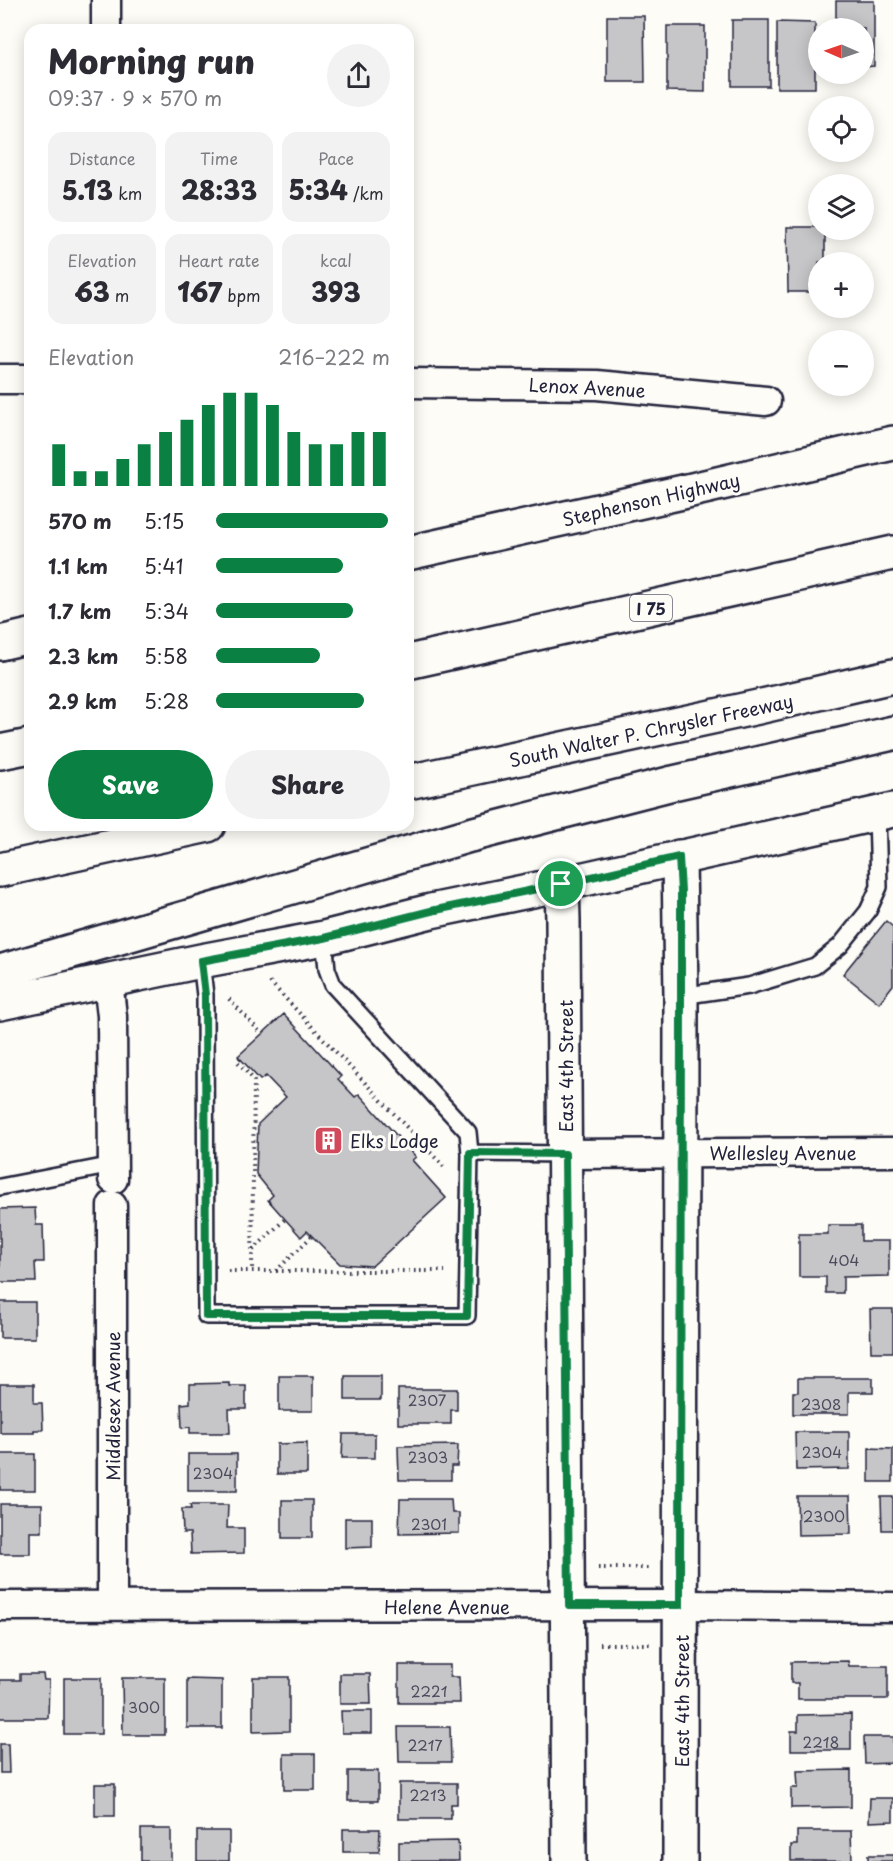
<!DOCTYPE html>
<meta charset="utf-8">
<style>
body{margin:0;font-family:"Playpen Sans",sans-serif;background:#f2f2f3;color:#2b2b33;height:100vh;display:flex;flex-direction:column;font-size:22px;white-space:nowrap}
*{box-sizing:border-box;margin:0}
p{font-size:20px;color:#7c7c81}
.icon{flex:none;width:33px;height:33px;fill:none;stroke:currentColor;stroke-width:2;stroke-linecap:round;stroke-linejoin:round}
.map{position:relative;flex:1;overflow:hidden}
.sheet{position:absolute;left:24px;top:24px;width:390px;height:807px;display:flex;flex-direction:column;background:#fff;border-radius:18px;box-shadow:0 3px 15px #0003}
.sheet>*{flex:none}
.needle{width:39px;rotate:272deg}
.controls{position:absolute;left:808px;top:18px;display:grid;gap:12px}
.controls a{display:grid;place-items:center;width:66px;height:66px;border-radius:50%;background:#fff;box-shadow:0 3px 15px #0003;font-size:30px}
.pin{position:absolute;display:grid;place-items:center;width:51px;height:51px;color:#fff;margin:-26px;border:3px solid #fff;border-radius:50%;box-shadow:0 2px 6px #0007}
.round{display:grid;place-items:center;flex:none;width:63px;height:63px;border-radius:32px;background:#f2f2f3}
.overview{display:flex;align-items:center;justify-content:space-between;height:102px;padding:0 24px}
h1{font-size:33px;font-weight:800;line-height:45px}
.metrics{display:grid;grid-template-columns:repeat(3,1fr);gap:9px;height:102px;padding:6px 24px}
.metrics div{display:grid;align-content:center;border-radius:15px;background:#f2f2f3;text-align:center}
.metrics b{font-size:26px;font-weight:800}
.metrics small{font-size:16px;font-weight:400}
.metrics p{font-size:16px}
.chart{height:168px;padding:12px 24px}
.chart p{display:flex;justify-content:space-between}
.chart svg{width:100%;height:108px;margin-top:6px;stroke:#0b8043;stroke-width:6}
.primary-button{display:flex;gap:12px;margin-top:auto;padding:12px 24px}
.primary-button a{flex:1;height:69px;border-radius:36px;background:#0b8043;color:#fff;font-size:24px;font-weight:800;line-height:69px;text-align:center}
.primary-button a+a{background:#f2f2f3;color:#2b2b33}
ul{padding:0 24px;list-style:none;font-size:20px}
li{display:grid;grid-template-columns:96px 72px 1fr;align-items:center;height:45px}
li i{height:15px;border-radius:8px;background:#0b8043}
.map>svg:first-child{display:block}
</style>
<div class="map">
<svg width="893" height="1861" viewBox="0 0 893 1861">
<rect width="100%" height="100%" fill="#fdfcf7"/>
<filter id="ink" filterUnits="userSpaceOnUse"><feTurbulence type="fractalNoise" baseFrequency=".0167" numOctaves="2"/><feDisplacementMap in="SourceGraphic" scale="12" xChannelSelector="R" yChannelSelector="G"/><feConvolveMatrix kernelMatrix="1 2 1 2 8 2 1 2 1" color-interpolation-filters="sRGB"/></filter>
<g filter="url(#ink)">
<g fill="#c6c6c8" stroke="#22223b" stroke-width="1.5">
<path d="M836,1h38v65l-10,1v-39h-28z"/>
<path d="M607,16h37l1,66h-38z"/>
<rect x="732" y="20" width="37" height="66"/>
<path d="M777,22l38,1v65h-38z"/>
<path d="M667,26h38v66l-38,-1z"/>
<path d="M787,227h32v3h6v32h-6v30h-31z"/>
<path d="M886,921l7,6v58l-14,18 -36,-29z"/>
<path d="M284,1014l57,62 -3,3 17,18 4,-3 57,63 -4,3 34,38 -74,68 -32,-2 -33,-33 -6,6 -33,-37 5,-5 -17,-21 2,-50 28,-27 -20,-21 -6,4 -22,-24z"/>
<path d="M35,1208l1,17h7l1,37h-9l1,20h-36v-73z"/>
<path d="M828,1225h33v16h28v35l-46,1v16h-17v-16h-27v-43h29z"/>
<rect x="0" y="1302" width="35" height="36"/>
<path d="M870,1309h23v43h-22z"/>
<rect x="279" y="1376" width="34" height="35"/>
<rect x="345" y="1376" width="36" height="24"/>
<path d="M798,1378h75v14h-24v22h-56v-22h5z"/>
<path d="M229,1383v3h17v23h-17l1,24h-40v-6l-8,1 -1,-24 9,-1v-19z"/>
<path d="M0,1384h34v19h8l1,27h-9v3h-34z"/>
<path d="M398,1389h59v21h-6v14h-53z"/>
<path d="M795,1432h54v37l-53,1z"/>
<path d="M343,1434h32v24h-33z"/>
<path d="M307,1443v31h-30v-30z"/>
<path d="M458,1445l-1,21h-6v14h-52l-1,-34z"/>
<path d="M869,1448l24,1v33h-24z"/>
<rect x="0" y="1454" width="35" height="36"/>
<rect x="188" y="1454" width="49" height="37"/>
<path d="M797,1496h53l1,38 -53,1z"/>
<path d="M881,1497h12v33h-11z"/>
<path d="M400,1499h51l1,14h7v20l-60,1z"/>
<rect x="282" y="1500" width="30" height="38"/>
<path d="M0,1504h42v28h-12v22h-30z"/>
<path d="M190,1505h38l-1,23h17v25l-53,1 -1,-21h-7l-1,-24h9z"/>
<path d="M345,1518h27v29l-27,1z"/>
<path d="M848,1661l1,5h39v33h-90v-16h-7v-21z"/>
<path d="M399,1665h51v12h9l1,26h-61z"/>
<path d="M20,1674h23l1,6h5l-1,38h-48v-38h20z"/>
<path d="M340,1674h30l1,30h-31z"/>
<path d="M253,1677h36v54l-36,1z"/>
<rect x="64" y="1678" width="37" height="56"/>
<path d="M122,1678h43v57h-42z"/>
<path d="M187,1679l35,1v48h-35z"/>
<path d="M341,1711h31v22h-30z"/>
<path d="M851,1714v36h-60v-19h7v-16z"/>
<path d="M398,1727h52l1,35h-52z"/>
<path d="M864,1737h29v26l-28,1z"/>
<path d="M0,1744h8l1,29h-9z"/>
<rect x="284" y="1754" width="31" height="36"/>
<path d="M851,1770v37l-60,1v-20h7l-1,-17z"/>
<rect x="348" y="1771" width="30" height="30"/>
<path d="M399,1783h58v21h-6v15h-52z"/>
<rect x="95" y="1784" width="20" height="32"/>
<path d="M870,1798h23v23l-24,1z"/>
<rect x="141" y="1829" width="30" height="32"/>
<path d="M343,1829h37l-1,23h-36z"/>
<rect x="197" y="1831" width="32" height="30"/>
<path d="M797,1831h54l1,30h-61v-16h6z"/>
<path d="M458,1841l1,20h-60v-19z"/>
<rect x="868" y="1855" width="25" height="6"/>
</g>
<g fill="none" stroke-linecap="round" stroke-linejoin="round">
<defs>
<g id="lane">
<path d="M324,938l3,31 6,16 135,147 2,21 95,1"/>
<path d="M201,961l4,34 1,321h261l3,-163"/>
<path d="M681,996l68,-10 66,-20 25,-20 28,-35 11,-24 -2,-74"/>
<path d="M0,1187l113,-22"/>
</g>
<g id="street">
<path d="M106,30v-30"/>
<path d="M0,379h30"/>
<path d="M408,383l189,2 169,16"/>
<path d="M108,981l4,35 1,163"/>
<path d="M565,1154l328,-2"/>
<path d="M112,1206v399"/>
<path d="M0,1606l680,-1 213,2"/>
</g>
<g id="secondary">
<path d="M408,553l275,-61 210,-49"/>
<path d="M0,643l30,-7"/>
<path d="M679,857l2,139 -1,865"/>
<path d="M562,884l1,36 6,941"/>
<path d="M0,1003l201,-42 123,-23 107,-27 131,-27 331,-74"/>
</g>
<g id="highway">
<path d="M408,662l485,-109"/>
<path d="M0,752l30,-6"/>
<path d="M408,782l350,-75 135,-31"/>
<path d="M0,870l208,-45"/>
<path d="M0,972l470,-137 203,-52 220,-50"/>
</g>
</defs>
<use href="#lane" stroke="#22223b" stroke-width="20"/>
<use href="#street" stroke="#22223b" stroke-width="33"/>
<use href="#secondary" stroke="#22223b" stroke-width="38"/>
<use href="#highway" stroke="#22223b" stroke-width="38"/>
<g stroke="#22223b" stroke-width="4" stroke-dasharray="1.5 4.5" stroke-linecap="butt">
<path d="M270,982l176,187"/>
<path d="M229,999l33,35"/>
<path d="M240,1058l-3,3 17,19 -2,191"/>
<path d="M253,1250l32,-31"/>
<path d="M228,1271h217"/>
<path d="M276,1271l36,-35"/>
<path d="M598,1568h52"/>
<path d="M600,1644h50"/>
</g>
<use href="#lane" stroke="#fdfcf7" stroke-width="15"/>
<use href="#street" stroke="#fdfcf7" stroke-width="28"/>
<use href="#secondary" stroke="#fdfcf7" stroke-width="33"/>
<use href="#highway" stroke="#fdfcf7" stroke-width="33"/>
</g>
</g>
<g fill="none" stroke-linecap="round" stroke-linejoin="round" filter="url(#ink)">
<defs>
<path id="route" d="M679,857l2,35v104l-1,609h-111l-4,-451 -95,-1 -3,163h-261l-1,-321 -4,-34 123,-23 107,-27 130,-27z"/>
</defs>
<use href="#route" stroke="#fff" stroke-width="12"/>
<use href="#route" stroke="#0b8043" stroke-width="8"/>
</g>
<defs>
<symbol id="building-square" viewBox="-11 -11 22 22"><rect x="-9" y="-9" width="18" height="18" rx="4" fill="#d1495b" stroke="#fdfcf7"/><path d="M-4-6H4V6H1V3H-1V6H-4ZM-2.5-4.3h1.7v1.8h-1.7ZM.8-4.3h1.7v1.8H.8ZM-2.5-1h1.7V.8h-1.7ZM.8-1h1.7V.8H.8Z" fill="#fff"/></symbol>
</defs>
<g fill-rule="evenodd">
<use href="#building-square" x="312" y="1124" width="33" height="33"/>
</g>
<g text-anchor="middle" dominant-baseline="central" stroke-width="6" stroke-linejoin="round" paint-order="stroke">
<g font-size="15" fill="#4b4b5e">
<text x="844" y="1259">404</text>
<text x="427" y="1399">2307</text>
<text x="821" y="1403">2308</text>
<text x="822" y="1451">2304</text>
<text x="428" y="1456">2303</text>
<text x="213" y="1472">2304</text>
<text x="824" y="1515">2300</text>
<text x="429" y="1523">2301</text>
<text x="429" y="1690">2221</text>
<text x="144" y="1706">300</text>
<text x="821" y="1741">2218</text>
<text x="425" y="1744">2217</text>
<text x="428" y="1794">2213</text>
</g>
<rect fill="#fdfcf7" stroke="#646373" stroke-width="1.5" x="630" y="595" width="42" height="26" rx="4.5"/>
<g font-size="16" font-weight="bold" fill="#22223b">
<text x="651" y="608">I 75</text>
</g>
<g font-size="18" fill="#22223b" stroke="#fdfcf7">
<text transform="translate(587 387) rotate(3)">Lenox Avenue</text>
<text transform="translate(651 499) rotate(-13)">Stephenson Highway</text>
<text transform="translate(651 730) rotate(-12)">South Walter P. Chrysler Freeway</text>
<text transform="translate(565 1066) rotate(-90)">East 4th Street</text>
<text x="783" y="1152">Wellesley Avenue</text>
<text transform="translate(112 1406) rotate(-90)">Middlesex Avenue</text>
<text x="447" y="1606">Helene Avenue</text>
<text transform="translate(681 1701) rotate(-90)">East 4th Street</text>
</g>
<g font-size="18" fill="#22223b" stroke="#fdfcf7" text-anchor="start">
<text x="350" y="1140">Elks Lodge</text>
</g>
</g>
</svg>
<div class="controls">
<a><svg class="needle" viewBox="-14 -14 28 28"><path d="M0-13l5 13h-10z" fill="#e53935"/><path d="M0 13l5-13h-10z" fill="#7c7c81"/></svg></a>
<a><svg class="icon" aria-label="locate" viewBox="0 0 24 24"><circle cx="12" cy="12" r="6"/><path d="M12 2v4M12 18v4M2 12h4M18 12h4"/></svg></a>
<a><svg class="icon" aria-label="layers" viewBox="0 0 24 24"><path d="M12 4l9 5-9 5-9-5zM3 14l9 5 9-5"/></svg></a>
<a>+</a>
<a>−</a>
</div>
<div class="pin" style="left:561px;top:884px;background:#1e9e55"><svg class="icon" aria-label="arrive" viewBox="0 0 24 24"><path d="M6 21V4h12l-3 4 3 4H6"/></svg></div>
<section class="sheet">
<div class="overview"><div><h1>Morning run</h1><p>09:37 · 9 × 570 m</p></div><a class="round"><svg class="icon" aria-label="share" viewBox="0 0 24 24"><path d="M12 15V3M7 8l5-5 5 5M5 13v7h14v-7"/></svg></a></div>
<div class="metrics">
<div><p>Distance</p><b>5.13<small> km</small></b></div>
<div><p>Time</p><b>28:33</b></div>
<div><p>Pace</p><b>5:34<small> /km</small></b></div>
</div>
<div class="metrics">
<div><p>Elevation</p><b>63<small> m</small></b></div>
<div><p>Heart rate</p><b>167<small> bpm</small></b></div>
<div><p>kcal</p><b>393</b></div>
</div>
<div class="chart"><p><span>Elevation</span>216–222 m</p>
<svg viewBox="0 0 160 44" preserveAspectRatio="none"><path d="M5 44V27M15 44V38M25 44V38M35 44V33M45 44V27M55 44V22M65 44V17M75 44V11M85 44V6M95 44V6M105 44V11M115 44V22M125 44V27M135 44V27M145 44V22M155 44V22"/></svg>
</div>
<ul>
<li><b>570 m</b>5:15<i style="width:99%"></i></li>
<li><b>1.1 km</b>5:41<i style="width:73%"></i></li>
<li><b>1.7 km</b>5:34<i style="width:79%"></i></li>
<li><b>2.3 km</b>5:58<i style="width:60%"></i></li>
<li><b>2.9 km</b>5:28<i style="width:85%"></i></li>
</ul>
<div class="primary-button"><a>Save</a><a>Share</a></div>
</section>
</div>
